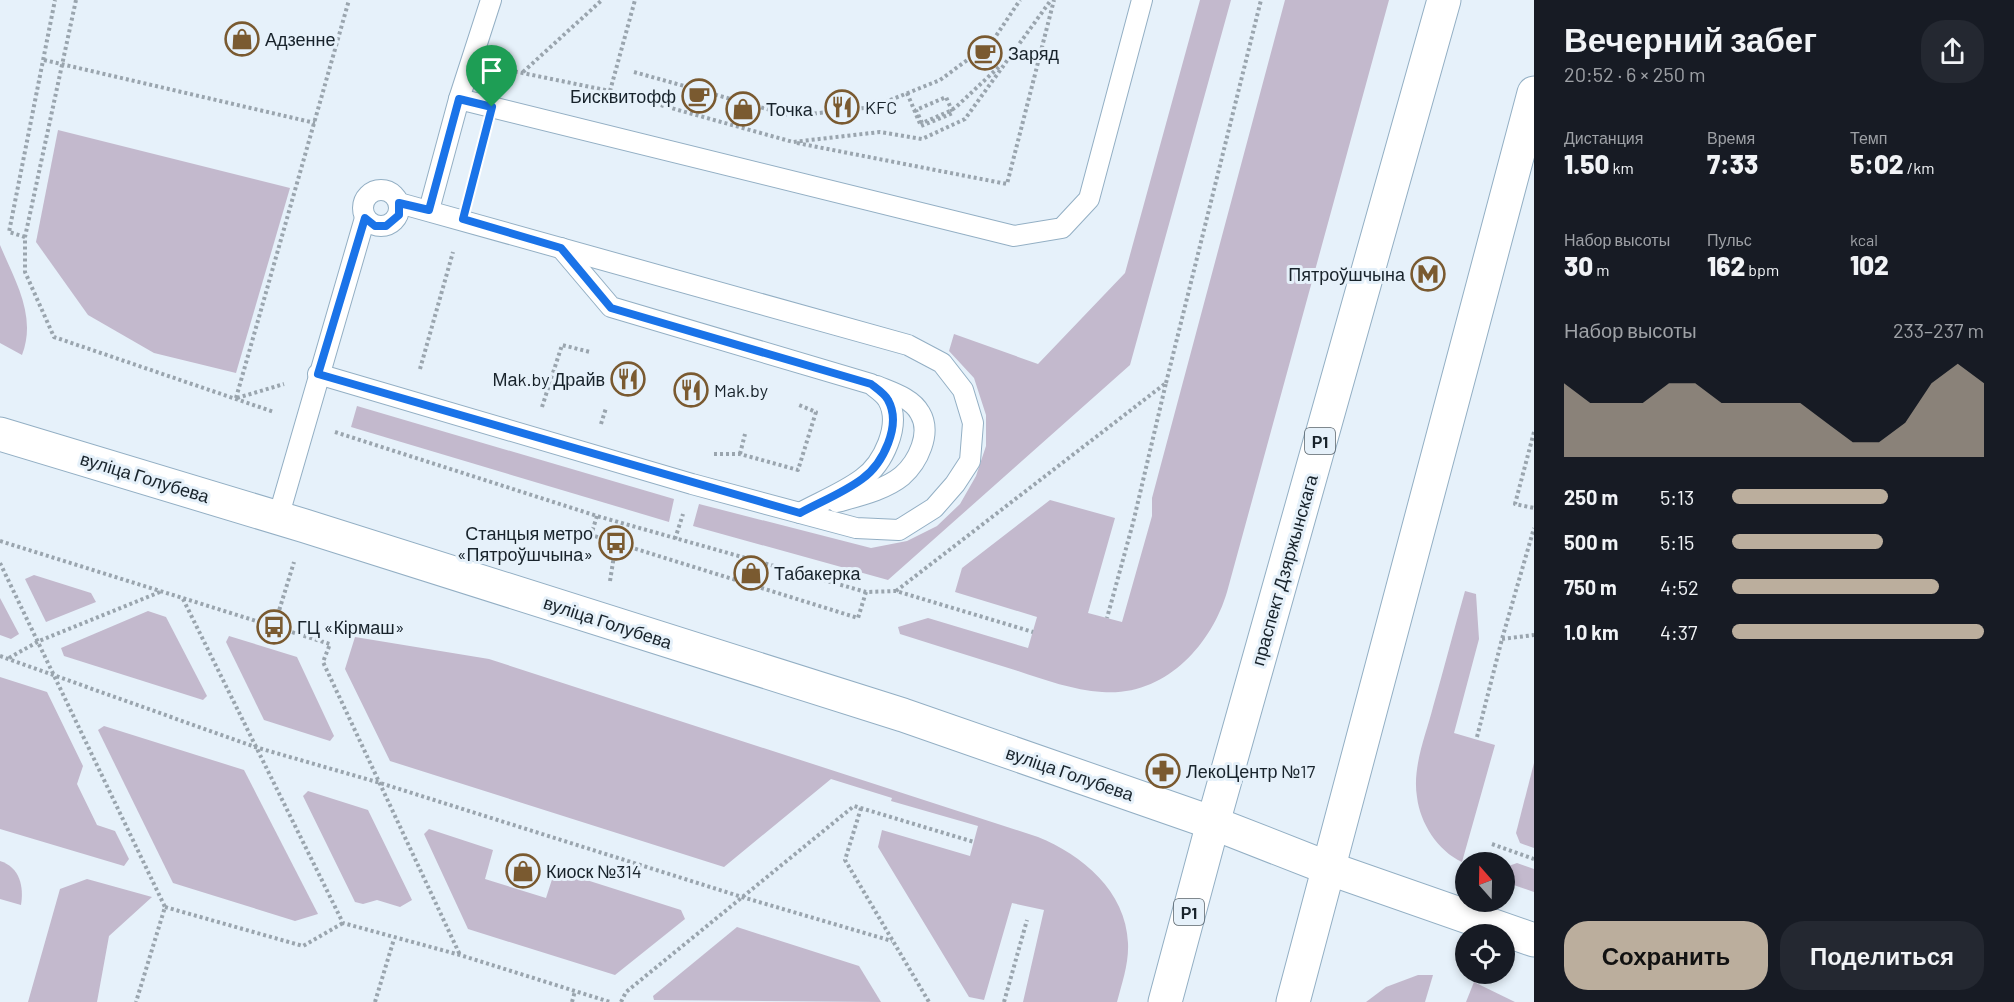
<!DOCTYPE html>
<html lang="ru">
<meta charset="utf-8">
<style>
body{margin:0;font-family:Barlow,sans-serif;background:#242831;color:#f1f3f6;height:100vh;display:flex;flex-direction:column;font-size:22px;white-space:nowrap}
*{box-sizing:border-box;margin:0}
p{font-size:20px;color:#9ea1a6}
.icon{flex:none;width:33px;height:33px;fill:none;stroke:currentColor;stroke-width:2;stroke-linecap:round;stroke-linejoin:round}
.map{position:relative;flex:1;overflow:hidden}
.sheet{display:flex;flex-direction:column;background:#171b24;width:480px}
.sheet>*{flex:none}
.needle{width:39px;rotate:340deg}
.tools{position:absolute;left:1455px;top:852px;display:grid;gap:12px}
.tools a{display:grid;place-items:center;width:60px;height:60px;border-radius:50%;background:#171b24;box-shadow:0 3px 9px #0003;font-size:30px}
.pin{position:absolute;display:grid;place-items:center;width:51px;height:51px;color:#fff;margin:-62px -26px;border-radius:50% 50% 50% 0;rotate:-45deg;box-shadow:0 0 6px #0007}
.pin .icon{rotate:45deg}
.round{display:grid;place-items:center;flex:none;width:63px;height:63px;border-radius:24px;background:#242831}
.summary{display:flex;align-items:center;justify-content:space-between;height:102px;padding:0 30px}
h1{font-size:33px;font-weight:800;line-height:45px}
.stats{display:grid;grid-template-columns:repeat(3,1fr);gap:9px;height:102px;padding:6px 30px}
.stats div{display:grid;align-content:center}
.stats b{font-size:26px;font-weight:800}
.stats small{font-size:16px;font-weight:400}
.stats p{font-size:16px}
.chart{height:168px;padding:12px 30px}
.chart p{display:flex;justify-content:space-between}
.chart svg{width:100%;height:108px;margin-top:6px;fill:#bbae9d;opacity:.7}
.button{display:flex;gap:12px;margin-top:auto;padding:12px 30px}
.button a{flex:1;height:69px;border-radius:24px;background:#bbae9d;color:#111;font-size:24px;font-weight:800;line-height:69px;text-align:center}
.button a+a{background:#242831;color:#f1f3f6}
ul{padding:0 30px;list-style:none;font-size:20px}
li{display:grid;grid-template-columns:96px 72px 1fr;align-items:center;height:45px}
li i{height:15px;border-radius:8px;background:#bbae9d}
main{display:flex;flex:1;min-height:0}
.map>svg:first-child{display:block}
</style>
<main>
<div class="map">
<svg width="1534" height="1002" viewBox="0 0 1534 1002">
<rect width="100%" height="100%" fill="#e6f1fa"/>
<g fill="#c3b9cd">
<path d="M1200,0h31l-101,365 -242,215 -195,-54 6,-22 172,44 36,-7 30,-15 23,-22 16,-28 10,-30v-31l-12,-37 -25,-27 5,-17 84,30 87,-91z"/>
<path d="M1285,0h104l-162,592c-16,54 -63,105 -125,100 -29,-2 -57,-12 -84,-21 -40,-12 -79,-25 -118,-37l-2,-7 30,-9 100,30 9,-31 -82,-25 7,-24 88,-68 65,18 -27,95 34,9 30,-106v-18z"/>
<path d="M58,130l232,58 -54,185 -82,-20 -66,-38 -52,-73z"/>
<path d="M0,245c15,36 37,71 22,110l-22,-12z"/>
<path d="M357,406l317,93 -5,23 -318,-95z"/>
<path d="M34,575l57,18 5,9 -50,20 -21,-43z"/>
<path d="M1465,591l11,3 3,45 -25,94 41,12 -33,117c-24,-11 -42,-39 -45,-65 -5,-30 9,-62 16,-90 11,-39 21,-77 32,-116z"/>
<path d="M0,598l19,36 -8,5 -11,-4z"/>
<path d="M148,611l18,6 41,79 -4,4 -139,-44 -3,-8z"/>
<path d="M229,636l68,21 37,79 -4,5 -66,-21 -38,-78z"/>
<path d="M355,637l134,22 549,178c44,18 88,54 90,106 1,20 -6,40 -11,59h-94l21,-92 -32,-7 -28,97 -15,-3 -91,-150 4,-17 88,26 8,-30 -87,-25 1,-3 -61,-19 -107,88 -334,-106 -45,-92z"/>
<path d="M0,677l47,15 36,74 -6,18 20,41 18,6 14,28 -5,7 -124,-37z"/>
<path d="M104,726l140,44 74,144 -23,7 -122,-38 -75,-153z"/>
<path d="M1534,763v85l-14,-5 -4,-10z"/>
<path d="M308,791l60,19 44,90 -12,7 -23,-7 -14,4 -8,-2 -52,-106z"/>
<path d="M429,829l64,21 -8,29 61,19 9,-28 126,40 4,9 -70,56 -147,-46 -44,-95z"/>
<path d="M0,861c20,6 24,26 21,44l-21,-6z"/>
<path d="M1517,863l17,6v23l-29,-10 1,-15z"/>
<path d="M87,879l65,18 -43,39 -12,66h-69l32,-113z"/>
<path d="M737,927l122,39 22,36 -227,-2 -1,-4z"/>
<path d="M1418,975h15l-8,27h-59l20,-15z"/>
<path d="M1474,982l41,20h-49z"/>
</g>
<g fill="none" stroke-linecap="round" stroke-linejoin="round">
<defs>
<g id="lane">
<path d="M491,0l-32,99 555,137 48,-8 27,-29 53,-199"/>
<circle cx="381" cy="208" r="18"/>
<path d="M429,210l30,-111"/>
<path d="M561,248l50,59 260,77c5,4 14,10 17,16 14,25 -5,64 -26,79 -19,14 -42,23 -62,34"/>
<path d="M318,374l374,110 164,44 43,2 35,-22 21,-24 15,-23 3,-38 -10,-33 -21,-27 -34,-18 -509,-142"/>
<path d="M837,502c21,-6 48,-12 65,-26 16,-14 30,-43 18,-63 -8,-15 -29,-21 -43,-27"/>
<path d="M278,518l87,-300"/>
</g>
<g id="secondary">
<path d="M0,434l305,92 598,189 310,108"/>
<path d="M1328,868l206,72"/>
</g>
<g id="primary">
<path d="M1213,823l115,45"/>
<path d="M1165,1002l48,-179 231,-823"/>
<path d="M1293,1002l241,-909"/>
</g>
</defs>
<use href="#lane" stroke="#93afc4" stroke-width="22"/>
<use href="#secondary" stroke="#93afc4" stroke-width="35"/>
<use href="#primary" stroke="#93afc4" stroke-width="35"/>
<g stroke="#9aa5ae" stroke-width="4" stroke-dasharray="3 3" stroke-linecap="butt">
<path d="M76,0l-51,237v35l29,65 220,75"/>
<path d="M1009,58l42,-58"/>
<path d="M44,60l271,63"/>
<path d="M503,69l107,22 183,51 87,-10 42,7 43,-20 44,-61"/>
<path d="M523,72l79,-72"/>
<path d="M634,72l158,44 81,-9 67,-27 52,-38 28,-42"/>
<path d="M610,91l25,-91"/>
<path d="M907,93l14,33 32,-13 -7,-16 -30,13 6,13 28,-12 6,-4 45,-42"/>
<path d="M797,143l210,41 47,-184"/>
<path d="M25,237l-16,-5 46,-232"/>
<path d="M420,369l33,-117"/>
<path d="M1166,383l95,-383"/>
<path d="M236,398l113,-398"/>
<path d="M237,398l47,-14"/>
<path d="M542,407l20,-62 28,7"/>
<path d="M601,424l5,-16"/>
<path d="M335,432l262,84 269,76 30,-1 137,41"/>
<path d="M1534,432l-19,72 19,4"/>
<path d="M714,454h26l58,16 18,-58 -17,-7"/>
<path d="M740,454l5,-20"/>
<path d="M597,516l-6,19 267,83 8,-26"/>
<path d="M675,539l8,-25"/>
<path d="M0,541l330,103 -7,18 137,293"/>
<path d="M0,563l165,344 -29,95"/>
<path d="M610,581l6,-38"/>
<path d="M896,591l270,-208 -33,140 -26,95"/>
<path d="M183,599l160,324 117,32 150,47"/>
<path d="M274,627l20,-65"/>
<path d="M1502,639l32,-4"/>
<path d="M0,656l255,91 122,35 365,115 150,44"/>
<path d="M9,658l30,-17 121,-49"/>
<path d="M1477,737l25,-98 32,-111"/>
<path d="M861,808l-16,52 84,142"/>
<path d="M1492,844l42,15"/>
<path d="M165,907l138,39 40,-23"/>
<path d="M375,1002l19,-63"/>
<path d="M572,1002l3,-11"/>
<path d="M621,1002l5,-10 228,-186 120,36"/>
<path d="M1004,1002l23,-82"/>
</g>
<use href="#lane" stroke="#fff" stroke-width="20"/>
<use href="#secondary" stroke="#fff" stroke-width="33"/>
<use href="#primary" stroke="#fff" stroke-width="33"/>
</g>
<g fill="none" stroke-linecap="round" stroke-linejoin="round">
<defs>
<path id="route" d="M459,99l33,8 -29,112 98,29 50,60 260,76c5,4 14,10 17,16 14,25 -5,64 -26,79 -19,14 -42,23 -62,34l-482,-139 47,-156 10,8h11l13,-11v-12l30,7z"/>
</defs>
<use href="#route" stroke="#fff" stroke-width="12"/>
<use href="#route" stroke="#1a73e8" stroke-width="8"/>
</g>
<defs>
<symbol id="shop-ring" viewBox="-11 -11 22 22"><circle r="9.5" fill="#e6f1fa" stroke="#7a5a30" stroke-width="1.5"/><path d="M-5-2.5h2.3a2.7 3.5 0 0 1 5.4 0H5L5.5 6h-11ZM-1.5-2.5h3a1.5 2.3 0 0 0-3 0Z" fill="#7a5a30"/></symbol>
<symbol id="cafe-ring" viewBox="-11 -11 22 22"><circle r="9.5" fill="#e6f1fa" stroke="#7a5a30" stroke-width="1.5"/><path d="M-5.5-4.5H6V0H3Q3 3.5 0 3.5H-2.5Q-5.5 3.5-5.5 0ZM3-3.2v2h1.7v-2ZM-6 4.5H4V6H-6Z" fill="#7a5a30"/></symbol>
<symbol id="restaurant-ring" viewBox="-11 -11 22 22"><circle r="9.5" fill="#e6f1fa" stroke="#7a5a30" stroke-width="1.5"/><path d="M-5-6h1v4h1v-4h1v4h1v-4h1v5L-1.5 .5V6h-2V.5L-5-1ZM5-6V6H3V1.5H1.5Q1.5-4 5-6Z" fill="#7a5a30"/></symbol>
<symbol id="metro-ring" viewBox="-11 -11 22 22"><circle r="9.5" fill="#e6f1fa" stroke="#7a5a30" stroke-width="1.5"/><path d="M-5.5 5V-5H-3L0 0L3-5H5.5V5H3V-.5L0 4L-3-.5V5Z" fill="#7a5a30"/></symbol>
<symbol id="bus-ring" viewBox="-11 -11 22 22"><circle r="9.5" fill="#e6f1fa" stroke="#7a5a30" stroke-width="1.5"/><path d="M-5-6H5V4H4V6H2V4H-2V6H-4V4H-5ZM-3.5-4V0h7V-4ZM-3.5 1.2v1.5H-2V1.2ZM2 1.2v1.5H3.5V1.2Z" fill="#7a5a30"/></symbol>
<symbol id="pharmacy-ring" viewBox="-11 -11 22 22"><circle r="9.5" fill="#e6f1fa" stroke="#7a5a30" stroke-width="1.5"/><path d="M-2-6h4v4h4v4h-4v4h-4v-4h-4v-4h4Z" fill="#7a5a30"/></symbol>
</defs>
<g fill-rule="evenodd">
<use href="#shop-ring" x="223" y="20" width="38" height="38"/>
<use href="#cafe-ring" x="966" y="34" width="38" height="38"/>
<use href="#cafe-ring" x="680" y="77" width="38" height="38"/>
<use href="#restaurant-ring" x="823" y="88" width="38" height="38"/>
<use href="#shop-ring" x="724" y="90" width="38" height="38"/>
<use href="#metro-ring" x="1409" y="255" width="38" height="38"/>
<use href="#restaurant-ring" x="609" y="360" width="38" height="38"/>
<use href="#restaurant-ring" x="672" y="371" width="38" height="38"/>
<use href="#bus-ring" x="597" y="524" width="38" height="38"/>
<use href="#shop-ring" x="732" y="554" width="38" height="38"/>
<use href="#bus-ring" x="255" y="608" width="38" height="38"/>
<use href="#pharmacy-ring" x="1144" y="752" width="38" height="38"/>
<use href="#shop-ring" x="504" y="852" width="38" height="38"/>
</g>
<g text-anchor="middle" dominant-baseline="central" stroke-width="6" stroke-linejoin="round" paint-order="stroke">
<g fill="#e6f1fa" stroke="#566169" stroke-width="1.5">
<rect x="1305" y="428" width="30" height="26" rx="4.5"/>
<rect x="1174" y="899" width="30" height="26" rx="4.5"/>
</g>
<g font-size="16" font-weight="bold" fill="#18232b">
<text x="1320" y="441">Р1</text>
<text x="1189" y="912">Р1</text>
</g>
<g font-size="18" fill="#18232b" stroke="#e6f1fa" text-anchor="start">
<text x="265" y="39">Адзенне</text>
<text x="1008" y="53">Заряд</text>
<text x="676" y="96" text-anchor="end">Бисквитофф</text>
<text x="865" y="107">KFC</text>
<text x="766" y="109">Точка</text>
<text x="1405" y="274" text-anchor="end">Пятроўшчына</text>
<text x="605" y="379" text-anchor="end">Маk.by Драйв</text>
<text x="714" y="390">Mak.by</text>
<text x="593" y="533" text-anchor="end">Станцыя метро<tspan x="593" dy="21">«Пятроўшчына»</tspan></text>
<text x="774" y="573">Табакерка</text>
<text x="297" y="627">ГЦ «Кірмаш»</text>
<text x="1186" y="771">ЛекоЦентр №17</text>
<text x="546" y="871">Киоск №314</text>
</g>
<g font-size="18" fill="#18232b" stroke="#e6f1fa">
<text transform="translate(145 477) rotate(17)">вуліца Голубева</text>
<text transform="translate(1284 570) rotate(-74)">праспект Дзяржынскага</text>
<text transform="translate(608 622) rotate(18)">вуліца Голубева</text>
<text transform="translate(1070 773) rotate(19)">вуліца Голубева</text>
</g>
</g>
</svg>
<div class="tools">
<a><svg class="needle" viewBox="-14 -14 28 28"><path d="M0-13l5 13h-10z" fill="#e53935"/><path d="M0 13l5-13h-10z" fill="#9ea1a6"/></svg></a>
<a><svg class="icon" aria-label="locate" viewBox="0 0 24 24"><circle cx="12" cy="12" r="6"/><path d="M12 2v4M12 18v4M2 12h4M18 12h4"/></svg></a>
</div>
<div class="pin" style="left:492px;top:107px;background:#1e9e55"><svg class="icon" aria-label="arrive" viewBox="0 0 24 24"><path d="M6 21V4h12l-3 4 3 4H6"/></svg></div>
</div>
<section class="sheet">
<div class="summary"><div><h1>Вечерний забег</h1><p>20:52 · 6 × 250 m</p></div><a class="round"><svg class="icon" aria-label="share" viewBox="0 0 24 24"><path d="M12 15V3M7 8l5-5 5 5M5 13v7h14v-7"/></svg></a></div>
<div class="stats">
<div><p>Дистанция</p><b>1.50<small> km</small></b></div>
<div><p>Время</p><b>7:33</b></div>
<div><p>Темп</p><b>5:02<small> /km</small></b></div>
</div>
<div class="stats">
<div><p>Набор высоты</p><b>30<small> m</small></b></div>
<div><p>Пульс</p><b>162<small> bpm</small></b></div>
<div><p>kcal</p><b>102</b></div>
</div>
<div class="chart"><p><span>Набор высоты</span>233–237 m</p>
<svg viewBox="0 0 160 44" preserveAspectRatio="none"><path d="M0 44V14L10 22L20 22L30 22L40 14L50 14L60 22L70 22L80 22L90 22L100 30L110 38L120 38L130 30L140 14L150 6L160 14V44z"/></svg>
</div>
<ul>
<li><b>250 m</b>5:13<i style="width:62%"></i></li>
<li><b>500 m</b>5:15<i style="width:60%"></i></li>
<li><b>750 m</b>4:52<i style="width:82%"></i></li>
<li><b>1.0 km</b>4:37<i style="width:100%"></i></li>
</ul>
<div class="button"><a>Сохранить</a><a>Поделиться</a></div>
</section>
</main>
